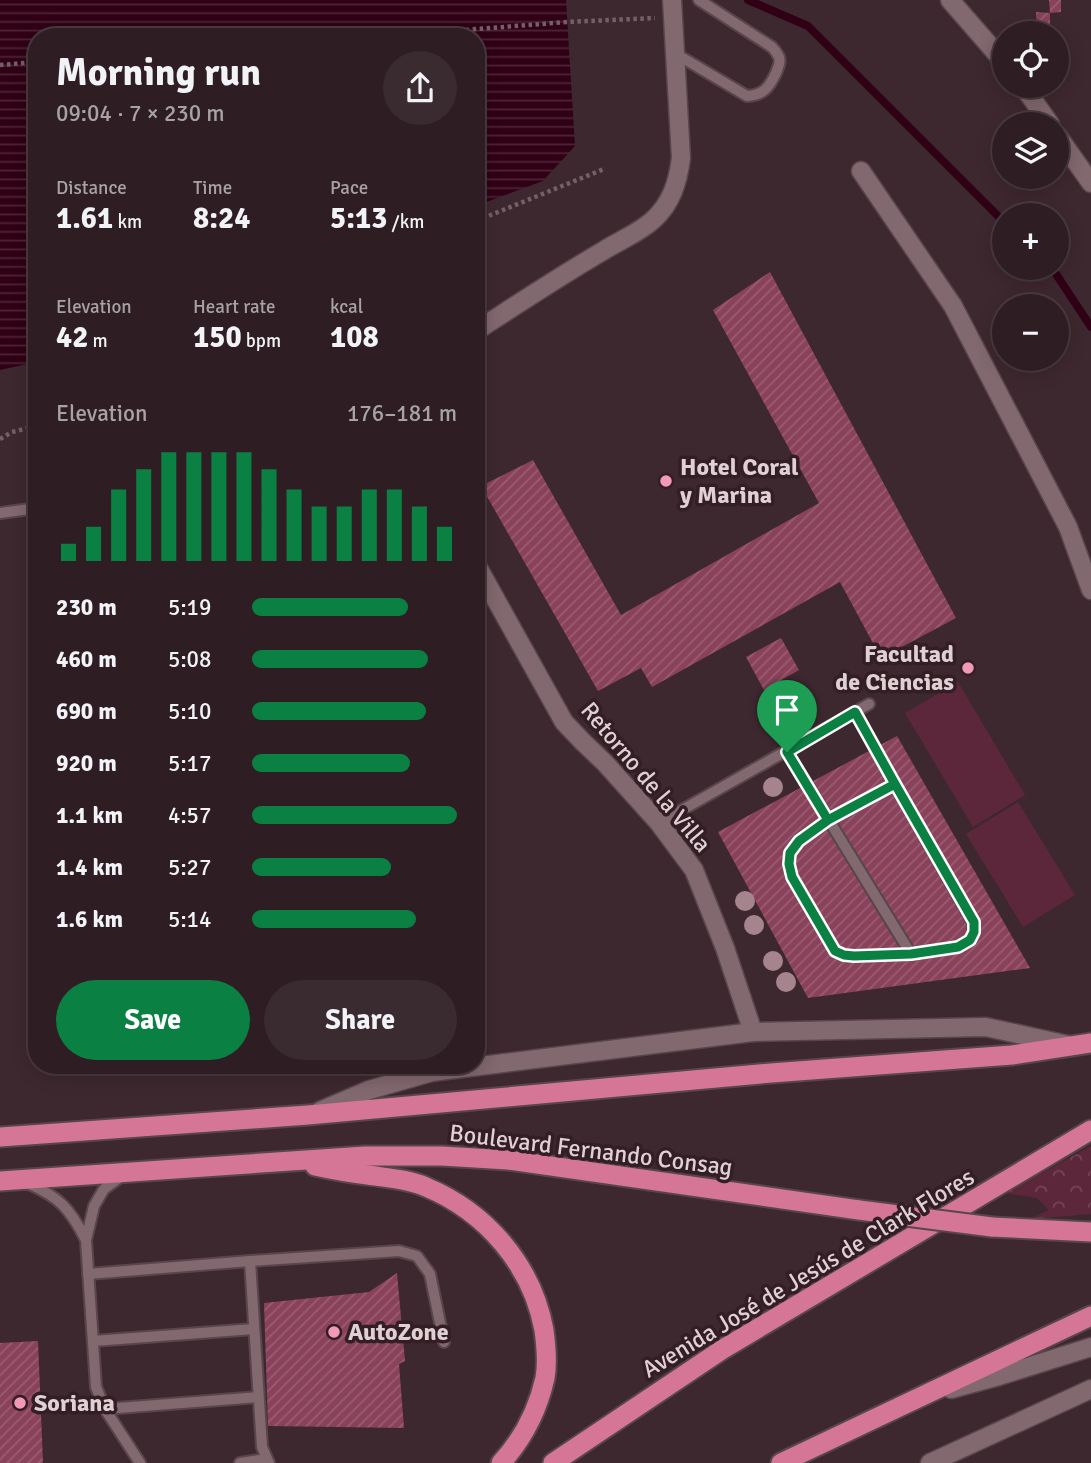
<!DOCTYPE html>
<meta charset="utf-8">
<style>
body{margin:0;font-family:Signika,sans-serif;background:#3a2b30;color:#f1f3f6;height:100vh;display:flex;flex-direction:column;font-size:26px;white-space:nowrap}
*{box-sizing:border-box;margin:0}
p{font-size:23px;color:#a7a2a6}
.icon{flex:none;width:38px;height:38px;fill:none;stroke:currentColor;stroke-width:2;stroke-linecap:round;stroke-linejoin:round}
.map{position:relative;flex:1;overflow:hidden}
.sheet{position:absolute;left:28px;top:28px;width:457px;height:1046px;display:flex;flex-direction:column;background:#2e1e23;border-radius:28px;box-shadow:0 4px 18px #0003,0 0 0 2px #493c41}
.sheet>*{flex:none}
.fabs{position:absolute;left:992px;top:21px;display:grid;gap:14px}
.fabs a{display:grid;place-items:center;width:77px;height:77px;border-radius:50%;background:#2e1e23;box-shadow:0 4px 18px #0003,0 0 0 2px #493c41;font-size:35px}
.pin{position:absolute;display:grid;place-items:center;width:60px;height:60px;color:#fff;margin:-72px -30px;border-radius:50% 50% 50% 0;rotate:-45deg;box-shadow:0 0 7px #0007}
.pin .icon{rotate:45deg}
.round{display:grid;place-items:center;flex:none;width:74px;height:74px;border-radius:37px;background:#3a2b30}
.summary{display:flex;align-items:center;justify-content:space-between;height:119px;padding:0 28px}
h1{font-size:38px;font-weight:700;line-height:52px}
.figures{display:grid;grid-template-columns:repeat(3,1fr);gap:10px;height:119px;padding:7px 28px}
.figures div{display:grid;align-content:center}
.figures b{font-size:30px;font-weight:700}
.figures small{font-size:19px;font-weight:400}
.figures p{font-size:19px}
.chart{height:196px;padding:14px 28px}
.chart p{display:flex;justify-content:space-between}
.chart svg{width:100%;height:126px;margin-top:7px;stroke:#0b8043;stroke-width:6}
.button{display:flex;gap:14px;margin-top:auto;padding:14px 28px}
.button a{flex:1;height:80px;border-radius:42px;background:#0b8043;color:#fff;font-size:28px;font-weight:700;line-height:80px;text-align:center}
.button a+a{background:#3a2b30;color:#f1f3f6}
ul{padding:0 28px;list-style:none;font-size:23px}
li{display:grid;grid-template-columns:112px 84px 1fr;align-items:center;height:52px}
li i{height:18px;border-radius:9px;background:#0b8043}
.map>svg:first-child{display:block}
</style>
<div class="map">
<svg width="1091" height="1463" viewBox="0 0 1091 1463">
<defs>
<pattern id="forest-crowns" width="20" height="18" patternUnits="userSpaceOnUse" patternTransform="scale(1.75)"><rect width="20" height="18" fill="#5c273a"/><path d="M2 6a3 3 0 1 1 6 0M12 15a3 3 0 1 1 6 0" fill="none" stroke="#734556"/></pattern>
<pattern id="water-rules" width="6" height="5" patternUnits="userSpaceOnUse" patternTransform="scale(1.75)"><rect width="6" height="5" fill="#300015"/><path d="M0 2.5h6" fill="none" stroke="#4e2436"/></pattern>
<pattern id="building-hatch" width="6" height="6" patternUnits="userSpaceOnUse" patternTransform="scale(1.75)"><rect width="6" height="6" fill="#8a425b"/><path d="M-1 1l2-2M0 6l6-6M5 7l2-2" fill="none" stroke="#9a5c72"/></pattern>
</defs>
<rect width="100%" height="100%" fill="#3e282f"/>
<path fill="url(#forest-crowns)" d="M1091,1146v68l-62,5 20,-9 -12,-12 -31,-5z"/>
<g fill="#5c273a">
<path d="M958,682l67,113 -52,32 -68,-114z"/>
<path d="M1018,802l57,93 -52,32 -57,-93z"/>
</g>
<path fill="url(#water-rules)" d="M0,0h566l9,146 -32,35 -67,25v-169h-439v325l-37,8z"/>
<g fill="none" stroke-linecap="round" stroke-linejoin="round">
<g stroke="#300015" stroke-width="8">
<path d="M748,0l60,26 196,196"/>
<path d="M1050,268l6,6 35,53"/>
</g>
</g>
<g fill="url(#building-hatch)">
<path d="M1049,0h12v12l-11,1z"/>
<path d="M1036,12l14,1v20h-13z"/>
<path d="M770,272l186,346 -75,40 -41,-76 -188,105 -11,-19 -43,23 -117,-205 52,-26 88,155 198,-112 -106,-193z"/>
<path d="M781,638l18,32 -35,20 -18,-33z"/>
<path d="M897,736l133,232 -222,30 -90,-166z"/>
<path d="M397,1273l8,88 -6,3 5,64 -136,-2 -4,-123 105,-11z"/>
<path d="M38,1341l5,122h-43v-120z"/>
</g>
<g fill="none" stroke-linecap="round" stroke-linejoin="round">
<defs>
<g id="service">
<path d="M676,54l71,42c16,-1 22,-8 29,-23 2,-5 5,-11 3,-16 -1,-2 -5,-8 -7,-10l-73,-47"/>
<path d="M0,513l37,-5"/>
<path d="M855,712l40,72"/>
<path d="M787,752l124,202"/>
<path d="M895,784l78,138 1,10 -4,8 -12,7 -47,7 -57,2 -10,-1 -9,-4 -43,-74 -3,-13 1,-11 9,-13 30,-20z"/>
<path d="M659,823l210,-119"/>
<path d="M123,1175l-19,14 -10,17 -8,34 10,147 9,22 35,54"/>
<path d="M27,1183c33,14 43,26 59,57"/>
<path d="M250,1261l149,-10 18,5 13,18 14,68"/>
<path d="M88,1274l162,-13 12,186 7,16"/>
<path d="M93,1341l161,-12"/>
<path d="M105,1409l153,-12"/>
<path d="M240,1463l26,-4"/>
</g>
<g id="minor">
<path d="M950,0l54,62"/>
<path d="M1023,86l27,38"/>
<path d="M1057,135l34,48"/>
<path d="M861,171l92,135 115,221 23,63"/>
<path d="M476,331c42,-27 84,-55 127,-80 17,-11 36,-18 50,-31 19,-17 25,-39 28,-62l-9,-158"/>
<path d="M476,564l88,158 19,20 22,21 54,60 35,47 31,78 28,84"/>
<path d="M320,1111l49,-21 63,-18 321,-40 233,-5 82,18"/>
<path d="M930,1463l161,-74"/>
</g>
<path id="tertiary" d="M951,1389l48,-13 92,-29"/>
<g id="trunk">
<path d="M0,1137l308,-22 463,-42 241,-18 79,-12"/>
<path d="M315,1166c18,4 35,7 53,9 19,3 40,4 58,12 60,25 106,78 118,143 2,15 4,32 1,48 -7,31 -22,61 -44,85"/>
<path d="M0,1181l365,-25h77l66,4 351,50"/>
<path d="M992,1227l99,5"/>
<path d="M553,1463l170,-114 368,-219"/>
<path d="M781,1463l310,-147"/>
</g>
</defs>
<use href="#service" stroke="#58464c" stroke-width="14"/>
<use href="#minor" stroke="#58464c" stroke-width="21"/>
<use href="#tertiary" stroke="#58464c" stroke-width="21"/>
<use href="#trunk" stroke="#58464c" stroke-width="23"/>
<g stroke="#746066" stroke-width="4.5" stroke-dasharray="3.5 3.5" stroke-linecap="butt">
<path d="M375,37l192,-15 88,-4"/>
<path d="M0,65l37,-3"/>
<path d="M476,221l128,-52"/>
<path d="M0,439l12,-7 25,-6"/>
</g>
<use href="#service" stroke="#82686f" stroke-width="10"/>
<use href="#minor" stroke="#82686f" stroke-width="18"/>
<use href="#tertiary" stroke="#82686f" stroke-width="18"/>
<use href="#trunk" stroke="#d67697" stroke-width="19"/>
<defs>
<path id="trunk-bridge" d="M859,1210l133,17"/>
</defs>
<use href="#trunk-bridge" stroke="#58464c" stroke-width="23" stroke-linecap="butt"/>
<use href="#trunk-bridge" stroke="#d67697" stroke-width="19"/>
</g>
<g fill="#a6848e">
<circle cx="773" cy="787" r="10"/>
<circle cx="745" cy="901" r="10"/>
<circle cx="754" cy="925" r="10"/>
<circle cx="773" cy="961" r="10"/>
<circle cx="786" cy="982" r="10"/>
</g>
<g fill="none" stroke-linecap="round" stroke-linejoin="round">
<defs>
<path id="route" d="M787,752l41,68 67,-36 79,138v10l-4,8 -12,7 -47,7 -57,2 -10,-1 -9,-4 -43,-74 -3,-13 1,-11 9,-12 29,-21 67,-36 -40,-72 -68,40"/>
</defs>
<use href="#route" stroke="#fff" stroke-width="14"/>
<use href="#route" stroke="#0b8043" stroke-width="9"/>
</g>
<g fill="#f09ab5" stroke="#341e25" stroke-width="2.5">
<circle cx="666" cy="481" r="7"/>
<circle cx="968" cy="668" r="7"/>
<circle cx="334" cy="1332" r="7"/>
<circle cx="20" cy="1403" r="7"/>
</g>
<g text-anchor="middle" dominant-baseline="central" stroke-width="7" stroke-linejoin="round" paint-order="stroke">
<g font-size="24" font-weight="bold" fill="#dfd0d4" stroke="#341e25" text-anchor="start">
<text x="680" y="467">Hotel Coral<tspan x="680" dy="28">y Marina</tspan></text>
<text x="954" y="654" text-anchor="end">Facultad<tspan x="954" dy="28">de Ciencias</tspan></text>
<text x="348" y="1332">AutoZone</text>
<text x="34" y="1403">Soriana</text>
</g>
<g font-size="24" fill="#dfd0d4" stroke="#341e25">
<text transform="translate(646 777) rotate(50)">Retorno de la Villa</text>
<text transform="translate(591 1150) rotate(7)">Boulevard Fernando Consag</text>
<text transform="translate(808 1273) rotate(-31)">Avenida José de Jesús de Clark Flores</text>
</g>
</g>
</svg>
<div class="fabs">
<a><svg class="icon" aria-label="locate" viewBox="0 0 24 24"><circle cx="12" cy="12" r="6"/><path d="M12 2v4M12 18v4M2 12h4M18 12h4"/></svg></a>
<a><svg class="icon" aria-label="layers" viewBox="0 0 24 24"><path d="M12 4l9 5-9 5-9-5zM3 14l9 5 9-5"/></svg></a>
<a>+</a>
<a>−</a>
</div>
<div class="pin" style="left:787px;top:752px;background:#1e9e55"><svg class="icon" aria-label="arrive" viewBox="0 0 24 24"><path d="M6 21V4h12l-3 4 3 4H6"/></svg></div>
<section class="sheet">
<div class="summary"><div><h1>Morning run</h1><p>09:04 · 7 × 230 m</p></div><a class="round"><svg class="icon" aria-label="share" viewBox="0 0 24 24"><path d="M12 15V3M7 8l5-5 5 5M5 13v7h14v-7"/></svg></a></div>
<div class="figures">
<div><p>Distance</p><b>1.61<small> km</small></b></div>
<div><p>Time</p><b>8:24</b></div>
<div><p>Pace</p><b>5:13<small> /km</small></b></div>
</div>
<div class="figures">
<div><p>Elevation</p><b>42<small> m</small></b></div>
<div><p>Heart rate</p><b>150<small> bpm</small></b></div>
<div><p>kcal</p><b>108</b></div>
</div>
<div class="chart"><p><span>Elevation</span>176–181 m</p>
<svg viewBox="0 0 160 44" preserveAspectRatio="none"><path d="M5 44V38M15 44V32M25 44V19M35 44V12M45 44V6M55 44V6M65 44V6M75 44V6M85 44V12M95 44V19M105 44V25M115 44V25M125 44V19M135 44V19M145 44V25M155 44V32"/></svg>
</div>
<ul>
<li><b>230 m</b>5:19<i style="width:76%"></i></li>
<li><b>460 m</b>5:08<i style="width:86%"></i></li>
<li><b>690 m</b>5:10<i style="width:85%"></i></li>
<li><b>920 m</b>5:17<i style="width:77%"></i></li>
<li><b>1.1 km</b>4:57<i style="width:100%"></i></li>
<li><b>1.4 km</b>5:27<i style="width:68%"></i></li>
<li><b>1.6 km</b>5:14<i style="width:80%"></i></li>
</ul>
<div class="button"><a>Save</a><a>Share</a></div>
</section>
</div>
